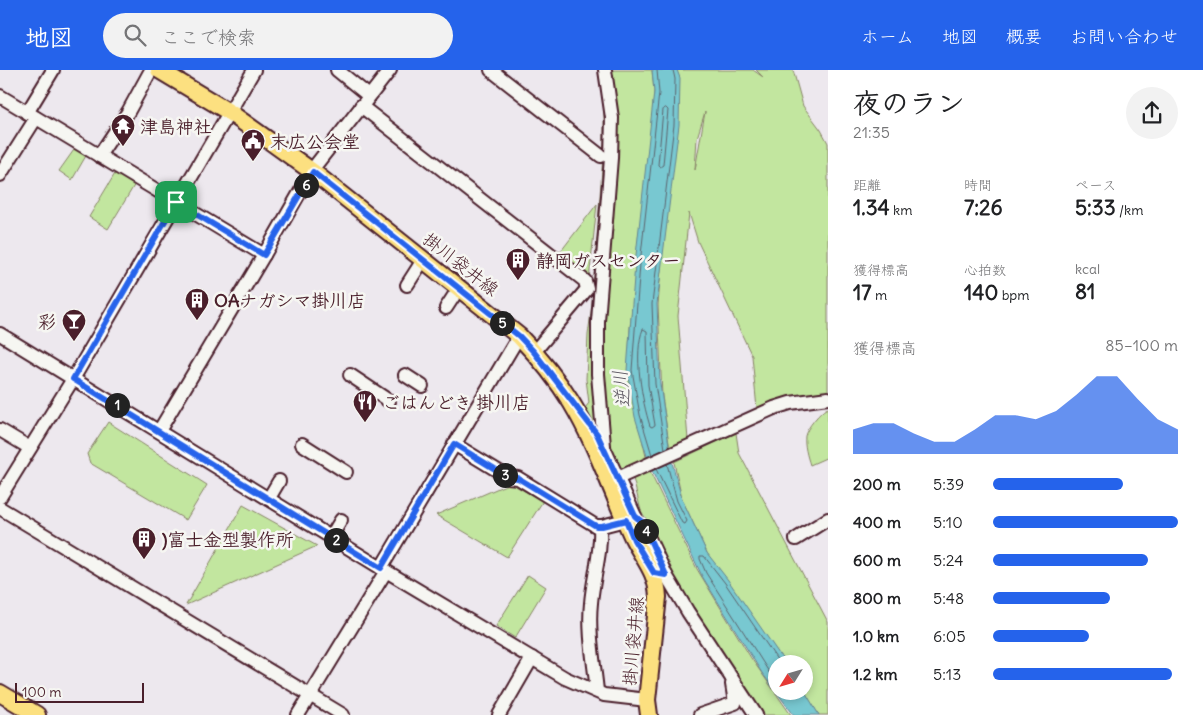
<!DOCTYPE html>
<html lang="ja">
<meta charset="utf-8">
<style>
body{margin:0;font-family:Delius,"Klee One",sans-serif;background:#f2f2f2;color:#202124;height:100vh;display:flex;flex-direction:column;font-size:19px;white-space:nowrap}
*{box-sizing:border-box;margin:0}
p{font-size:16px;color:#757577}
.icon{flex:none;width:28px;height:28px;fill:none;stroke:currentColor;stroke-width:2;stroke-linecap:round;stroke-linejoin:round}
.map{position:relative;flex:1;overflow:hidden}
.sheet{display:flex;flex-direction:column;background:#fff;width:375px}
.sheet>*{flex:none}
.needle{width:32px;rotate:233deg}
.buttons{position:absolute;left:768px;top:585px;display:grid;gap:10px}
.buttons a{display:grid;place-items:center;width:45px;height:45px;border-radius:50%;background:#fff;box-shadow:0 2px 8px #0003;font-size:25px}
.scale{position:absolute;left:15px;bottom:12px;width:129px;box-sizing:border-box;padding-left:5px;border:2px solid #4a1f2b;border-top:0;font-size:14px;line-height:18px;white-space:nowrap;color:#4a1f2b;-webkit-text-stroke:4px #f6f6f2;paint-order:stroke}
.pin{position:absolute;display:grid;place-items:center;width:42px;height:42px;color:#fff;margin:-21px;border-radius:10px;box-shadow:0 2px 8px #0006}
.km{position:absolute;width:25px;height:25px;margin:-12px;border-radius:50%;background:#222;color:#fff;font-size:14px;line-height:25px;text-align:center}
.round{display:grid;place-items:center;flex:none;width:52px;height:52px;border-radius:26px;background:#f2f2f2}
.headline{display:flex;align-items:center;justify-content:space-between;height:85px;padding:0 25px}
h1{font-size:28px;font-weight:800;line-height:38px}
.stats{display:grid;grid-template-columns:repeat(3,1fr);gap:8px;height:85px;padding:5px 25px}
.stats div{display:grid;align-content:center}
.stats b{font-size:21px;font-weight:800}
.stats small{font-size:14px;font-weight:400}
.stats p{font-size:14px}
.chart{height:140px;padding:10px 25px}
.chart p{display:flex;justify-content:space-between}
.chart svg{width:100%;height:90px;margin-top:5px;fill:#2563eb;opacity:.7}
ul{padding:0 25px;list-style:none;font-size:16px}
li{display:grid;grid-template-columns:80px 60px 1fr;align-items:center;height:38px}
li i{height:12px;border-radius:6px;background:#2563eb}
header{display:flex;align-items:center;gap:30px;box-sizing:border-box;height:70px;padding:0 25px;background:#2563eb;color:#fff}
header strong{font-size:24px}
nav{display:flex;gap:28px;margin-inline-start:auto;font-size:18px}
.search{width:350px;height:45px;background:#f2f2f2;display:flex;align-items:center;gap:12px;box-sizing:border-box;padding:0 18px;border-radius:28px;color:#757577;font-size:19px}
main{display:flex;flex:1;min-height:0}
.map>svg:first-child{display:block}
</style>
<header>
<strong>地図</strong>
<div class="search"><svg class="icon" aria-label="search" viewBox="0 0 24 24"><circle cx="10" cy="10" r="6"/><path d="M15 15l6 6"/></svg>ここで検索</div>
<nav><a>ホーム</a><a>地図</a><a>概要</a><a>お問い合わせ</a></nav>
</header>
<main>
<div class="map">
<svg width="828" height="645" viewBox="0 0 828 645">
<rect width="100%" height="100%" fill="#ede8ee"/>
<filter id="ink" filterUnits="userSpaceOnUse"><feTurbulence type="fractalNoise" baseFrequency=".02" numOctaves="2"/><feDisplacementMap in="SourceGraphic" scale="10" xChannelSelector="R" yChannelSelector="G"/><feConvolveMatrix kernelMatrix="1 2 1 2 8 2 1 2 1" color-interpolation-filters="sRGB"/></filter>
<g filter="url(#ink)">
<g fill="#c2e69f" stroke="#868265" fill-rule="evenodd">
<path d="M598,0h54l2,21 -4,68 -20,168 -2,49 21,94 48,99 54,89 40,57h-29l-75,-112 -23,-41 -18,-43 -5,-8 -8,-33 -13,-10 -35,-60 4,-5 -3,-24 2,-44 4,-31 12,-162v-41z"/>
<path d="M677,0h76l10,7 -7,-7h37l10,36 18,24 7,13v249l-71,17 -5,-53 -54,-114 -9,-29 -11,103 10,124 -18,10 -8,-54 -4,-91zM705,42l-10,58 2,-32z"/>
<path d="M76,77l11,7 -15,26 -13,-9z"/>
<path d="M116,102l19,12 -27,45 -19,-12z"/>
<path d="M597,134l-8,76 -31,-25z"/>
<path d="M828,338v49l-18,8c-3,-9 -6,-20 -5,-29 1,-7 16,-26 23,-28z"/>
<path d="M108,352l99,63 -21,35 -96,-57 -3,-9z"/>
<path d="M736,363l3,20 89,169v93h-9l-15,-24v-27h-18l-65,-88 -14,-23 -25,-54 -8,-37z"/>
<path d="M510,413l33,18 -36,56 -71,-42z"/>
<path d="M243,435l74,41 -131,59z"/>
<path d="M528,505l18,12 -31,51 -19,-12z"/>
</g>
<path fill="#78c8d1" stroke="#66848f" d="M652,0h25l3,8 -1,47 -22,179 3,80 11,75 11,40 25,54 21,27 58,84h-10v27l28,-1 15,25h-25l-32,-42 -60,-97 -51,-107 -16,-52 -8,-47 8,-106 19,-172z"/>
<g fill="none" stroke-linecap="round" stroke-linejoin="round">
<g stroke="#5c636d" stroke-width="1">
<path d="M666,38l2,2 -5,55 -3,2 -2,-2 5,-55z"/>
<path d="M643,259l4,2 1,54 7,40 -3,2 -2,-1c-8,-25 -17,-73 -7,-97z"/>
<path d="M665,379l-10,-65 -3,-80 22,-179 1,-46 -2,-9"/>
<path d="M652,385l-12,-40 -8,-45 8,-106 19,-171 -2,-23"/>
<path d="M656,399l26,54 3,1 2,-3 -10,-20 -10,-37"/>
<path d="M776,613l-70,-110 -6,-14v-3h4l21,27 55,81"/>
</g>
<defs>
<g id="minor">
<path d="M337,0l32,26"/>
<path d="M491,0l110,86"/>
<path d="M0,26l264,159"/>
<path d="M361,36l224,175 2,8 -53,63"/>
<path d="M27,43l26,-43"/>
<path d="M99,86l29,-44 23,-42"/>
<path d="M0,105l36,-57"/>
<path d="M407,215l16,-25"/>
<path d="M446,238l13,-20"/>
<path d="M0,264l386,237 179,107 39,17 43,5"/>
<path d="M350,305l39,26"/>
<path d="M405,305l17,11"/>
<path d="M0,360l30,18"/>
<path d="M159,361l105,-176 51,-89 75,-96"/>
<path d="M600,369l35,77 11,36"/>
<path d="M302,374l44,28"/>
<path d="M454,374l54,33 10,1 78,48h6l23,-6"/>
<path d="M604,376l-6,-72v-53l13,-163 1,-40 -7,-48"/>
<path d="M618,408l156,-70 16,-5 38,-5"/>
<path d="M0,427l73,-118 181,-309"/>
<path d="M269,428l10,-17"/>
<path d="M0,438l343,207"/>
<path d="M647,464l19,41"/>
<path d="M331,467l10,-17"/>
<path d="M796,469l32,-20"/>
<path d="M381,498l138,-232"/>
<path d="M654,503l12,2 22,37 68,103"/>
<path d="M597,621c-3,-29 -9,-59 -6,-88 2,-26 11,-51 9,-77"/>
<path d="M298,645l88,-144"/>
<path d="M499,645l33,-57"/>
<path d="M700,645l35,-12 -3,-19"/>
</g>
<g id="major">
<path d="M159,0l70,42 84,60 206,164c19,20 38,43 52,66 26,43 41,91 62,136 11,22 24,34 25,59l-11,103 2,15"/>
<path d="M0,623l37,22"/>
</g>
</defs>
<use href="#minor" stroke="#4a1f2b" stroke-width="16"/>
<use href="#major" stroke="#4a1f2b" stroke-width="20"/>
<use href="#minor" stroke="#f6f6f2" stroke-width="12"/>
<use href="#major" stroke="#fce080" stroke-width="16"/>
</g>
</g>
<g fill="none" stroke-linecap="round" stroke-linejoin="round" filter="url(#ink)">
<defs>
<path id="route" d="M313,102l206,164 15,16 63,82 38,82 7,6 24,53 -12,-2 -20,-33 -8,-20 -24,6h-6l-78,-48 -10,-1 -54,-33 -73,124 -308,-189 103,-177 88,53z"/>
</defs>
<use href="#route" stroke="#fff" stroke-width="10"/>
<use href="#route" stroke="#2563eb" stroke-width="6"/>
</g>
<defs>
<symbol id="temple-pin" viewBox="-11 -11 22 30"><path d="M0 17L-7.5 6A9.5 9.5 0 1 1 7.5 6Z" fill="#4a1f2b" stroke="#f6f6f2"/><path d="M0-6L5-2H3V0L6.5 2.5H4V6H1.5V3h-3V6H-4V2.5H-6.5L-3 0V-2H-5Z" fill="#fff"/></symbol>
<symbol id="civic-pin" viewBox="-11 -11 22 30"><path d="M0 17L-7.5 6A9.5 9.5 0 1 1 7.5 6Z" fill="#4a1f2b" stroke="#f6f6f2"/><path d="M-.6-6.5H3V-4.5H.6V-3L4-1V1h2V6H-6V1h2V-1L-.6-3ZM-1.2 2.5V6h2.4V2.5Z" fill="#fff"/></symbol>
<symbol id="building-pin" viewBox="-11 -11 22 30"><path d="M0 17L-7.5 6A9.5 9.5 0 1 1 7.5 6Z" fill="#4a1f2b" stroke="#f6f6f2"/><path d="M-4-6H4V6H1V3H-1V6H-4ZM-2.5-4.3h1.7v1.8h-1.7ZM.8-4.3h1.7v1.8H.8ZM-2.5-1h1.7V.8h-1.7ZM.8-1h1.7V.8H.8Z" fill="#fff"/></symbol>
<symbol id="bar-pin" viewBox="-11 -11 22 30"><path d="M0 17L-7.5 6A9.5 9.5 0 1 1 7.5 6Z" fill="#4a1f2b" stroke="#f6f6f2"/><path d="M-6-5H6L.8 .8V4.5H3.5V6h-7V4.5H-.8V.8Z" fill="#fff"/></symbol>
<symbol id="restaurant-pin" viewBox="-11 -11 22 30"><path d="M0 17L-7.5 6A9.5 9.5 0 1 1 7.5 6Z" fill="#4a1f2b" stroke="#f6f6f2"/><path d="M-5-6h1v4h1v-4h1v4h1v-4h1v5L-1.5 .5V6h-2V.5L-5-1ZM5-6V6H3V1.5H1.5Q1.5-4 5-6Z" fill="#fff"/></symbol>
</defs>
<g fill-rule="evenodd">
<use href="#temple-pin" x="109" y="42" width="28" height="38"/>
<use href="#civic-pin" x="239" y="57" width="28" height="38"/>
<use href="#building-pin" x="504" y="176" width="28" height="38"/>
<use href="#building-pin" x="183" y="216" width="28" height="38"/>
<use href="#bar-pin" x="60" y="237" width="28" height="38"/>
<use href="#restaurant-pin" x="351" y="318" width="28" height="38"/>
<use href="#building-pin" x="130" y="455" width="28" height="38"/>
</g>
<g text-anchor="middle" dominant-baseline="central" stroke-width="5" stroke-linejoin="round" paint-order="stroke">
<g font-size="18" font-weight="bold" fill="#4a1f2b" stroke="#f6f6f2" text-anchor="start">
<text x="140" y="56">津島神社</text>
<text x="270" y="71">末広公会堂</text>
<text x="536" y="190">静岡ガスセンター</text>
<text x="214" y="230">OAナガシマ掛川店</text>
<text x="56" y="251" text-anchor="end">彩</text>
<text x="382" y="332">ごはんどき 掛川店</text>
<text x="162" y="469">)富士金型製作所</text>
</g>
<g font-size="18" fill="#4a1f2b" stroke="#f6f6f2">
<text transform="translate(461 194) rotate(38)">掛川袋井線</text>
<text transform="translate(633 571) rotate(-85)">掛川袋井線</text>
</g>
<g font-size="19" font-style="italic" fill="#58525d" stroke="#f6f6f2">
<text transform="translate(621 319) rotate(-96)">逆川</text>
</g>
</g>
</svg>
<div class="buttons">
<a><svg class="needle" viewBox="-14 -14 28 28"><path d="M0-13l5 13h-10z" fill="#e53935"/><path d="M0 13l5-13h-10z" fill="#757577"/></svg></a>
</div>
<div class="scale">100 m</div>
<div class="pin" style="left:176px;top:132px;background:#1e9e55"><svg class="icon" aria-label="arrive" viewBox="0 0 24 24"><path d="M6 21V4h12l-3 4 3 4H6"/></svg></div>
<b class="km" style="left:117px;top:335px">1</b>
<b class="km" style="left:336px;top:470px">2</b>
<b class="km" style="left:505px;top:405px">3</b>
<b class="km" style="left:646px;top:461px">4</b>
<b class="km" style="left:502px;top:253px">5</b>
<b class="km" style="left:306px;top:115px">6</b>
</div>
<section class="sheet">
<div class="headline"><div><h1>夜のラン</h1><p>21:35</p></div><a class="round"><svg class="icon" aria-label="share" viewBox="0 0 24 24"><path d="M12 15V3M7 8l5-5 5 5M5 13v7h14v-7"/></svg></a></div>
<div class="stats">
<div><p>距離</p><b>1.34<small> km</small></b></div>
<div><p>時間</p><b>7:26</b></div>
<div><p>ペース</p><b>5:33<small> /km</small></b></div>
</div>
<div class="stats">
<div><p>獲得標高</p><b>17<small> m</small></b></div>
<div><p>心拍数</p><b>140<small> bpm</small></b></div>
<div><p>kcal</p><b>81</b></div>
</div>
<div class="chart"><p><span>獲得標高</span>85–100 m</p>
<svg viewBox="0 0 160 44" preserveAspectRatio="none"><path d="M0 44V32L10 29L20 29L30 34L40 38L50 38L60 32L70 25L80 25L90 27L100 23L110 15L120 6L130 6L140 17L150 27L160 32V44z"/></svg>
</div>
<ul>
<li><b>200 m</b>5:39<i style="width:70%"></i></li>
<li><b>400 m</b>5:10<i style="width:100%"></i></li>
<li><b>600 m</b>5:24<i style="width:84%"></i></li>
<li><b>800 m</b>5:48<i style="width:63%"></i></li>
<li><b>1.0 km</b>6:05<i style="width:52%"></i></li>
<li><b>1.2 km</b>5:13<i style="width:97%"></i></li>
</ul>
</section>
</main>
